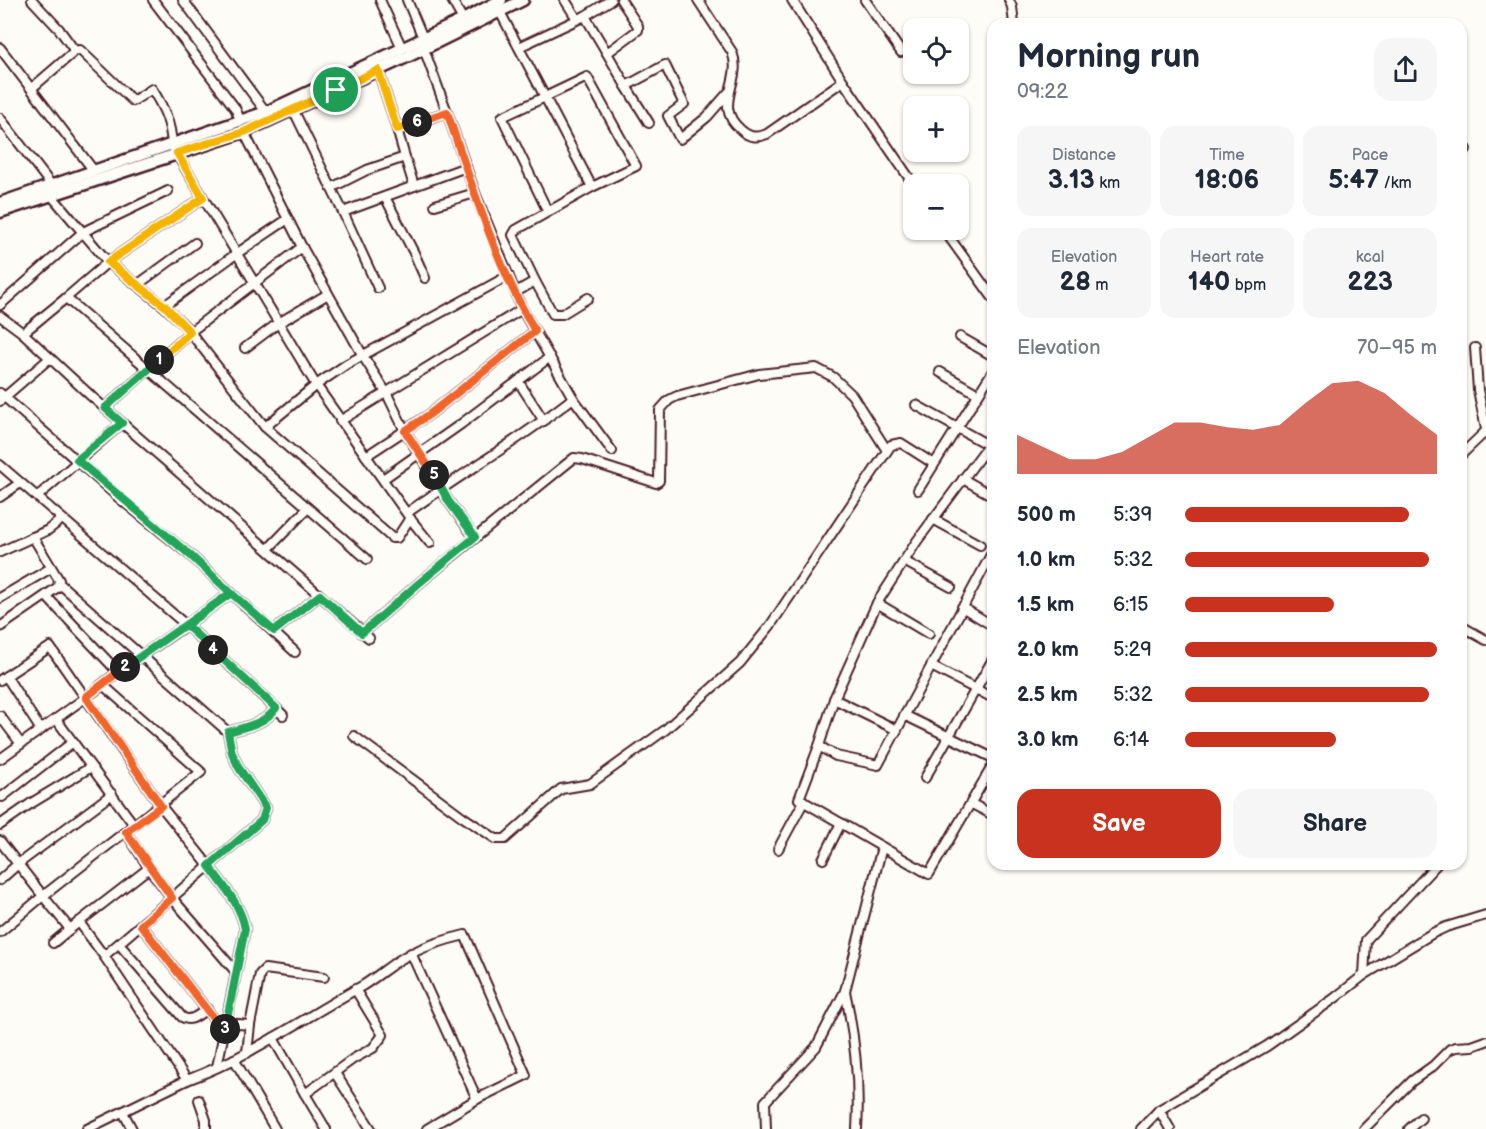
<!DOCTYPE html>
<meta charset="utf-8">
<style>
body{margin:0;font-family:"Balsamiq Sans",sans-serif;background:#f6f6f7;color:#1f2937;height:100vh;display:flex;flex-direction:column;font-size:22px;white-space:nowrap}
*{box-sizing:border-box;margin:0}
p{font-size:20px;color:#747a83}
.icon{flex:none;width:33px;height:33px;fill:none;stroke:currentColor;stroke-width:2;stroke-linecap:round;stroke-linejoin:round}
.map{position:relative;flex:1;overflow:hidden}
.sheet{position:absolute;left:987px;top:18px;width:480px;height:852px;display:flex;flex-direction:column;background:#fff;border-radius:18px;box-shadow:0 2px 4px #0004}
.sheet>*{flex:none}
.tools{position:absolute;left:903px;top:18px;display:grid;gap:12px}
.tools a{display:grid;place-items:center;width:66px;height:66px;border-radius:12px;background:#fff;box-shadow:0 2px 4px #0004;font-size:30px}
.pin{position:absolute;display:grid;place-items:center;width:51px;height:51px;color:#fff;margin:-26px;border:3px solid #fff;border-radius:50%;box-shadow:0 2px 6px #0007}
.km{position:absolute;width:30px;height:30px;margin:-15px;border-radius:50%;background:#222;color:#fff;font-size:16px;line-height:30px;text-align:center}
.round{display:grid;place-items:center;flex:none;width:63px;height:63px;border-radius:18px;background:#f6f6f7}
.summary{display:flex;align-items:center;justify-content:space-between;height:102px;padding:0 30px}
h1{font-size:33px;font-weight:600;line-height:45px}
.metrics{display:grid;grid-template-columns:repeat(3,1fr);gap:9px;height:102px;padding:6px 30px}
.metrics div{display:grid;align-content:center;border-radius:15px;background:#f6f6f7;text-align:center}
.metrics b{font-size:26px;font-weight:600}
.metrics small{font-size:16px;font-weight:400}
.metrics p{font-size:16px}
.chart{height:168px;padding:12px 30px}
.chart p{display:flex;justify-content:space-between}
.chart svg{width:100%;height:108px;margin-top:6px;fill:#c8321e;opacity:.7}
.action{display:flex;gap:12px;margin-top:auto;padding:12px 30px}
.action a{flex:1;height:69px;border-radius:18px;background:#c8321e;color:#fff;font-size:24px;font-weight:600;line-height:69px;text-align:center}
.action a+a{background:#f6f6f7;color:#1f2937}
ul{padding:0 30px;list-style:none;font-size:20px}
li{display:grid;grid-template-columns:96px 72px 1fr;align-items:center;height:45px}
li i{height:15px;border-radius:8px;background:#c8321e}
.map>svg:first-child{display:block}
</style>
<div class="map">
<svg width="1486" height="1129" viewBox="0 0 1486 1129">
<rect width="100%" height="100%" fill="#fdfcf7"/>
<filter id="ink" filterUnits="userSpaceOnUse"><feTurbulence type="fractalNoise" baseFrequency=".0167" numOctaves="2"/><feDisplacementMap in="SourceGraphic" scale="12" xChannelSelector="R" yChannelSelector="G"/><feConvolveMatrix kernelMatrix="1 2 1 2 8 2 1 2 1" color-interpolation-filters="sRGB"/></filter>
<g filter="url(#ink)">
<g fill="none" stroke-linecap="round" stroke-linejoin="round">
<defs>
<g id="minor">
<path d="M32,0l27,29 16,22"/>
<path d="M153,0l82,108 6,14"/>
<path d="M183,0l83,112"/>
<path d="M380,0l22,48"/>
<path d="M407,0l16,38"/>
<path d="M452,0l11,20"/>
<path d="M565,0l12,19"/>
<path d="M698,0l34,52c12,29 -21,53 9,78 9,8 16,8 26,4l76,-53 71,104"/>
<path d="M792,0l51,81"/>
<path d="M865,0l36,52"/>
<path d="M1009,0l3,7 2,17"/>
<path d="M500,12l45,85 42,-20 49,89 -44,21"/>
<path d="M585,16l22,37 31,-23v-4l-17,-26"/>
<path d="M519,47l66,-31 26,-16"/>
<path d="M0,48l94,123"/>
<path d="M424,49l23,63"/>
<path d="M607,53l19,33 39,-21 19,39 -16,12 12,23 27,-22 21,-24"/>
<path d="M378,70l19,59 50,-17 28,81 47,116 51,89 39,53"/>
<path d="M626,86l23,37"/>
<path d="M32,88l43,-37 5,-1 53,51 19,-12c12,19 19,34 20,57l144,239 96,136 18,22"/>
<path d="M293,109l50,103 123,-45"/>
<path d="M0,118l52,68"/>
<path d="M244,132l58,115 61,109 24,38 18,37 44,71 26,36"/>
<path d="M1461,152l5,-3"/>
<path d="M405,157l9,29"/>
<path d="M331,188l36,-18 38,-13 -8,-28"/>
<path d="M51,195l57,67 -42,36 301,261"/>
<path d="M385,197l29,56 11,25"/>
<path d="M203,198l-95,64 56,44 22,21 79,100 127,111h5l13,-20"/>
<path d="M435,205l40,-12"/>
<path d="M343,212l35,76"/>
<path d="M548,212l-46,-95 43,-20 47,90 -76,43 -3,5 22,46 18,33h9l26,-16"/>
<path d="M944,230l49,68"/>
<path d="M137,285l58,-42"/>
<path d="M516,292l19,-11"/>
<path d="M66,298l-43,35 68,63 278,242"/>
<path d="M0,305l83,-73 85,-41"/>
<path d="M164,306l72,-52 52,-35"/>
<path d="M0,316l23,17"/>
<path d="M960,337l33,19"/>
<path d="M245,348l32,-24 51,-30"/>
<path d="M1475,348l3,42 8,39"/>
<path d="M940,372l38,22"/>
<path d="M518,381l26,40"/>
<path d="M0,393l118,104 72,58 105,97"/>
<path d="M0,401l50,-43"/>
<path d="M916,405l72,40"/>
<path d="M105,408l85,-76 112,-85"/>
<path d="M340,421l182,-112"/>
<path d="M265,427l51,-42 31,-21 161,-88"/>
<path d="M993,439l-76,102 -40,62 -43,96 -15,47 -20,53 130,75 64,-109"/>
<path d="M1461,455l25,-24"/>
<path d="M366,456l64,-42 105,-83"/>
<path d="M0,465l186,160 -68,47"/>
<path d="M383,479l78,-55 89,-67"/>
<path d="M963,479l30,17"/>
<path d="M918,490l75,-119"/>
<path d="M38,496l84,-73"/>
<path d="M0,497l20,-14"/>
<path d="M407,513c54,-39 113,-73 166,-115"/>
<path d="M933,519l47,26"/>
<path d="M268,549l40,-41"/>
<path d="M0,552l33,-15"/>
<path d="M904,561l47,26"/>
<path d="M60,584l168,148 4,21 7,15 27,40 -4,12 -53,46c14,19 32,39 36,63l-28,138"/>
<path d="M231,593l-45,32 97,90"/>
<path d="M46,596l72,76 -18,14"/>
<path d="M0,598l51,-30"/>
<path d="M877,603l52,31"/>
<path d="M962,607l31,19"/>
<path d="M1461,626l25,14"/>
<path d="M0,627l58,-40 1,-7 -26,-43 15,-7 14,-11"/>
<path d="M274,631l46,-36"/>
<path d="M362,633l56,-49 156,-126 8,1 74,24 3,-2 1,-71 9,-10 8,-4 82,-22 57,-6 17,9 19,18 34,54"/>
<path d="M931,666l62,32"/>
<path d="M6,676l35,54"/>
<path d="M0,680l50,-33 111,159 48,60 -105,90"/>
<path d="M834,699l63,31"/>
<path d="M904,715l89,43"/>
<path d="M0,716l21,28"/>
<path d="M228,732c17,-5 37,-8 48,-24"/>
<path d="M354,736l109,81 33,22h9l56,-50 29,-5 75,-54 75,-67 30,-37 121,-181 10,-2 33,21"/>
<path d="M819,746l17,10 42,9 115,-214"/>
<path d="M0,759l103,-74 98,87 -67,53"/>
<path d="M925,778l68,-119"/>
<path d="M0,796l2,1 71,-55"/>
<path d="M972,804l21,11"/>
<path d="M0,825l30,-21 61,-37"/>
<path d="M0,841l43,55 91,-71 -78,-106"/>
<path d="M778,849l26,-48"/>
<path d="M823,859l18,-36"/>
<path d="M149,868l23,30 64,74"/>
<path d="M0,880l18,-16 94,-70"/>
<path d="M79,922l70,-54 -23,-36"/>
<path d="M141,925l83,107"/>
<path d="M0,932l43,-36 27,33 9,-7 25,34 83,124 -100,49"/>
<path d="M53,943l17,-14"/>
<path d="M119,944l63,73c9,6 17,-3 25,-8"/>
<path d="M411,953l66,146"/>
<path d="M1364,975l2,-35 71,-76"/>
<path d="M845,991c10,47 15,90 12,138"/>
<path d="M227,1023l23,2 10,-51 5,-5 59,8"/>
<path d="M273,1038l32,56 48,-35 20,-11 10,-13 -28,-46"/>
<path d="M247,1053l3,-28"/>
<path d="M234,1059l41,70"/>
<path d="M335,1073l36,56"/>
<path d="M187,1080c62,-23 117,-62 175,-94 17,-10 32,-25 50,-33 16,-8 36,-14 53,-18l61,140 -49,24 -50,30"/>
<path d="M305,1094l21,35"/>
<path d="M199,1100l7,20v9"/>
<path d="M1159,1110l11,19"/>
<path d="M123,1112l9,17"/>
<path d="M766,1129l-1,-27 51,-55 29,-56 37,-144"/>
<path d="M1141,1129l18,-19 108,-64 68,-48 29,-23 69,-42 13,-6 40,-12"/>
<path d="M1364,1129l48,-48 21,-15 17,-17 6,-2 16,-1 14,-5"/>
<path d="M1409,1129l12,-11"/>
</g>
<g id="secondary">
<path d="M0,203l266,-91 197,-92 38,-20"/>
<path d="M0,212l244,-80 165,-76 114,-56"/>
</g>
</defs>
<use href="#minor" stroke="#4a1f2b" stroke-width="12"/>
<use href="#secondary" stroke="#4a1f2b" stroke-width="15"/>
<use href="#minor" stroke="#fdfcf7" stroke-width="8"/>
<use href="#secondary" stroke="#fdfcf7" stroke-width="10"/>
</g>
</g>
<g fill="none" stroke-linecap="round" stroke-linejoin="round" filter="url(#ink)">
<defs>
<path id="split-1" d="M159,360l31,-28 -25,-26 -57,-44 95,-64 -26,-45 67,-21 92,-42"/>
<path id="split-2" d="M125,667l106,-74 -41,-38 -113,-95 45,-37 -17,-15 54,-48"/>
<path id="split-3" d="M125,667l-39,30 75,109 -35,26 46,66 -31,27 83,107 1,-3"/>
<path id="split-4" d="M213,650l63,58c-11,16 -31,19 -48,24l4,21 7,15 27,40 -4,12 -53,46c14,19 32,39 36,63l-20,100"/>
<path id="split-5" d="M213,650l-27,-25 45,-32 43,38 46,-36 42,38 56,-49 57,-47 -26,-35 -15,-27"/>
<path id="split-6" d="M417,122l30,-10c25,73 49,153 88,219l-105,83 -25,17 29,44"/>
<path id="split-7" d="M336,90l42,-20 19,59 20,-7"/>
</defs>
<use href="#split-1" stroke="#fff" stroke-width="12"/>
<use href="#split-2" stroke="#fff" stroke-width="12"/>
<use href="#split-3" stroke="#fff" stroke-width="12"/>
<use href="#split-4" stroke="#fff" stroke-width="12"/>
<use href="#split-5" stroke="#fff" stroke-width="12"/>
<use href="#split-6" stroke="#fff" stroke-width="12"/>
<use href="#split-7" stroke="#fff" stroke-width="12"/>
<use href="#split-1" stroke="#f5b400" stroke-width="8"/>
<use href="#split-2" stroke="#22a559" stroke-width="8"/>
<use href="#split-3" stroke="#f0652b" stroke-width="8"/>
<use href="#split-4" stroke="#22a559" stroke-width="8"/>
<use href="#split-5" stroke="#22a559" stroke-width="8"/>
<use href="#split-6" stroke="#f0652b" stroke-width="8"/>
<use href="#split-7" stroke="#f5b400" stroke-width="8"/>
</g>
</svg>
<div class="tools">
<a><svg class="icon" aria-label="locate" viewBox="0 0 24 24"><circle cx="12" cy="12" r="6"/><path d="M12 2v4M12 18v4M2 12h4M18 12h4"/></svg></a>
<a>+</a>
<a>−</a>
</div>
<div class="pin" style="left:336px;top:90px;background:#1e9e55"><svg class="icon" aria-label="arrive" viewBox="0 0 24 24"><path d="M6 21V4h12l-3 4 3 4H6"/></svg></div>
<b class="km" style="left:159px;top:360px">1</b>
<b class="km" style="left:125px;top:667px">2</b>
<b class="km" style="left:225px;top:1029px">3</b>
<b class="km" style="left:213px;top:650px">4</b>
<b class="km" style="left:434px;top:475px">5</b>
<b class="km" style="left:417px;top:122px">6</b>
<section class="sheet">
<div class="summary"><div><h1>Morning run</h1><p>09:22</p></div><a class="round"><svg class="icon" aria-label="share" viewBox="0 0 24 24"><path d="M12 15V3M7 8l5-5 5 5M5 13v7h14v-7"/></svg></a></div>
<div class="metrics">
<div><p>Distance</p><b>3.13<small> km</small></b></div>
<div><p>Time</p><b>18:06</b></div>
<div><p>Pace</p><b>5:47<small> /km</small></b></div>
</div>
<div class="metrics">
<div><p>Elevation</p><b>28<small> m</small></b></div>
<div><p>Heart rate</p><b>140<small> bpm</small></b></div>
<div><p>kcal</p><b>223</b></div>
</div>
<div class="chart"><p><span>Elevation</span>70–95 m</p>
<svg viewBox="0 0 160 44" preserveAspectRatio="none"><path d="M0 44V28L10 33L20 38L30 38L40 35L50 29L60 23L70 23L80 25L90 26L100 24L110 15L120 7L130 6L140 11L150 20L160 28V44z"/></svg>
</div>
<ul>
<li><b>500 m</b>5:39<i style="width:89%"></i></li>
<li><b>1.0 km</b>5:32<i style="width:97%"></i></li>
<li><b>1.5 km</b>6:15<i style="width:59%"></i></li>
<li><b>2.0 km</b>5:29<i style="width:100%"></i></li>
<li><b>2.5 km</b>5:32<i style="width:97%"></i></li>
<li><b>3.0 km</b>6:14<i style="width:60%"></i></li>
</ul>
<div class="action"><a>Save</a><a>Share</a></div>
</section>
</div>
